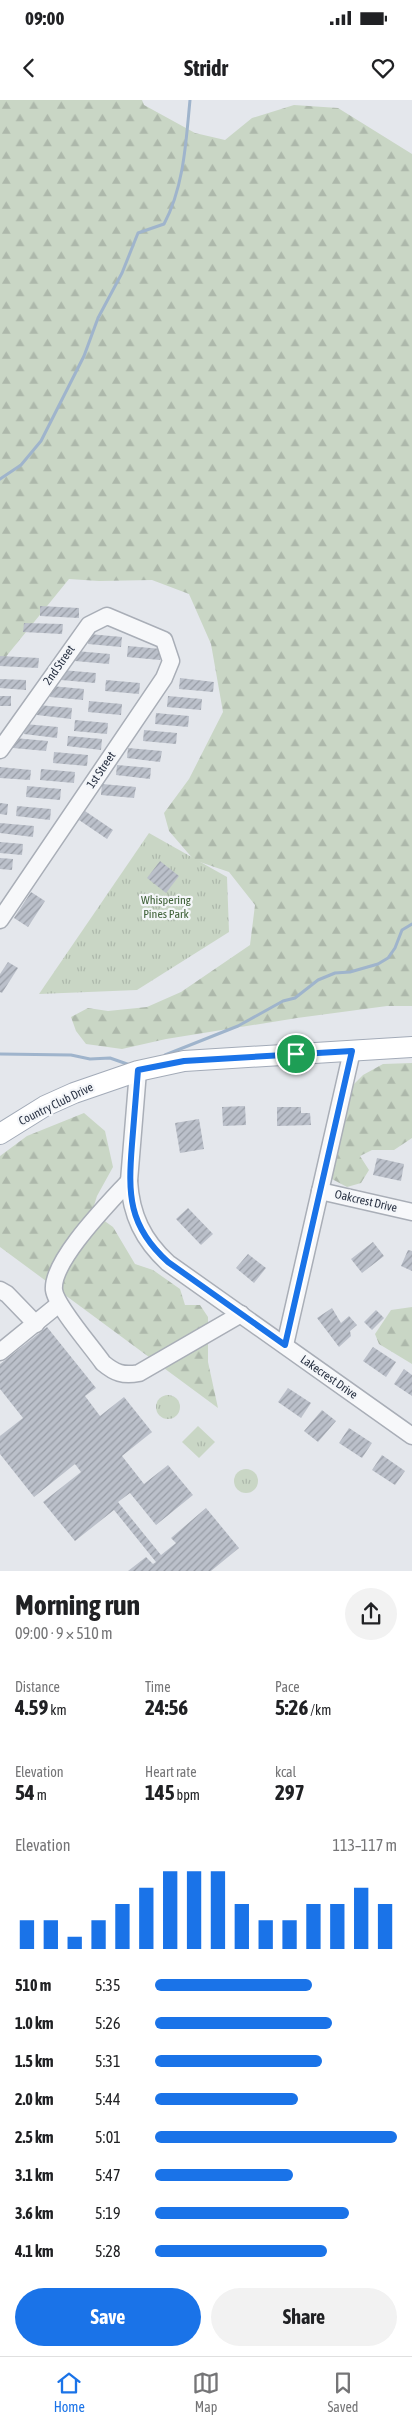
<!DOCTYPE html>
<meta charset="utf-8">
<style>
body{margin:0;font-family:"Asap Condensed",sans-serif;background:#f2f2f2;color:#202124;height:100vh;display:flex;flex-direction:column;font-size:19px;white-space:nowrap}
*{box-sizing:border-box;margin:0}
p{font-size:16px;color:#757577}
.icon{flex:none;width:28px;height:28px;fill:none;stroke:currentColor;stroke-width:2;stroke-linecap:round;stroke-linejoin:round}
.map{position:relative;height:1471px;overflow:hidden}
.panel{display:flex;flex-direction:column;background:#fff;flex:1}
.panel>*{flex:none}
.pin{position:absolute;display:grid;place-items:center;width:42px;height:42px;color:#fff;margin:-21px;border:2px solid #fff;border-radius:50%;box-shadow:0 1px 5px #0007}
.round{display:grid;place-items:center;flex:none;width:52px;height:52px;border-radius:26px;background:#f2f2f2}
.overview{display:flex;align-items:center;justify-content:space-between;height:85px;padding:0 15px}
h1{font-size:28px;font-weight:700;line-height:38px}
.stats{display:grid;grid-template-columns:repeat(3,1fr);gap:8px;height:85px;padding:5px 15px}
.stats div{display:grid;align-content:center}
.stats b{font-size:21px;font-weight:700}
.stats small{font-size:14px;font-weight:400}
.stats p{font-size:14px}
.chart{height:140px;padding:10px 15px}
.chart p{display:flex;justify-content:space-between}
.chart svg{width:100%;height:90px;margin-top:5px;stroke:#1a73e8;stroke-width:6}
.button{display:flex;gap:10px;margin-top:auto;padding:10px 15px}
.button a{flex:1;height:58px;border-radius:30px;background:#1a73e8;color:#fff;font-size:20px;font-weight:700;line-height:58px;text-align:center}
.button a+a{background:#f2f2f2;color:#202124}
ul{padding:0 15px;list-style:none;font-size:16px}
li{display:grid;grid-template-columns:80px 60px 1fr;align-items:center;height:38px}
li i{height:12px;border-radius:6px;background:#1a73e8}
.status{display:flex;justify-content:space-between;align-items:center;height:35px;padding:0 25px;background:#fff;direction:ltr}
.status svg{height:14px;fill:currentColor}
header{display:flex;justify-content:space-between;align-items:center;height:65px;padding:0 15px;background:#fff;font-size:22px;font-weight:700}
.tab-bar{display:flex;justify-content:space-around;align-items:center;height:70px;border-top:1px solid #e0e0e0;background:#fff;font-size:14px;color:#757577}
.tab-bar a{display:grid;justify-items:center;gap:2px}
.tab-bar .current{color:#1a73e8}
.map>svg:first-child{display:block}
</style>
<div class="status"><b>09:00</b><svg viewBox="0 0 49 12"><path d="M0 12V9h3v3zM5 12V6h3v6zM10 12V3h3v9zM15 12V0h3v12zM26 1h20v11H26zM47 4h2v5h-2z"/></svg></div>
<header><svg class="icon" aria-label="back" viewBox="0 0 24 24"><path d="M15 5l-7 7 7 7"/></svg>Stridr<svg class="icon" aria-label="heart" viewBox="0 0 24 24"><path d="M12 20l-8-8c-3-5 5-10 8-4 3-6 11-1 8 4z"/></svg></header>
<div class="map">
<svg width="412" height="1471" viewBox="0 0 412 1471">
<defs>
<pattern id="forest-firs" width="22" height="20" patternUnits="userSpaceOnUse" patternTransform="scale(1.25)"><rect width="22" height="20" fill="#c9d6c5"/><path d="M5 1l3.5 6h-7zM16 11l3.5 6h-7z" fill="#adb8ab"/></pattern>
<pattern id="park-tufts" width="24" height="20" patternUnits="userSpaceOnUse" patternTransform="scale(1.25)"><rect width="24" height="20" fill="#c9d6c5"/><path d="M3 7l-1-3M5 7V3M7 7l1-3M15 17l-1-3M17 17v-4M19 17l1-3" fill="none" stroke="#adb8ab"/></pattern>
<pattern id="building-hatch" width="6" height="6" patternUnits="userSpaceOnUse" patternTransform="scale(1.25)"><rect width="6" height="6" fill="#bbc0ca"/><path d="M-1 1l2-2M0 6l6-6M5 7l2-2" fill="none" stroke="#989da6"/></pattern>
</defs>
<rect width="100%" height="100%" fill="#e4e7ec"/>
<g fill="url(#forest-firs)">
<path d="M0,0h142l2,5 51,28 30,7 27,-22 42,-13 44,3 74,46v852h-25l-90,12 -131,21 -44,10 -36,-5 -10,-13 -5,-14 17,-9 20,3 39,-4 34,-15 69,-47 5,-40 -26,-33 -35,-12 -25,-29 -5,-18 25,-34 34,-67 -12,-68 -22,-50 -37,-14 -53,1 -30,-2 -69,85z"/>
<path d="M412,963v75l-18,12h-22l-12,6 9,14 -8,13 -14,4 -15,-8 1,-16 20,-78 10,-10 20,-11z"/>
<path d="M84,1013l21,18 8,36 -16,29 -5,16 21,15 22,37 18,6 27,19 5,16h15l8,12v45l10,46 -218,-161v-91l27,-20z"/>
<path d="M412,1207v57l-33,-20 -4,-10 16,-24z"/>
</g>
<g fill="url(#park-tufts)">
<path d="M149,733l78,44 2,55 -92,58 -98,4z"/>
<circle cx="168" cy="1307" r="12"/>
<path d="M198,1326l17,16 -16,16 -17,-16z"/>
<circle cx="246" cy="1381" r="12"/>
</g>
<g fill="none" stroke-linecap="round" stroke-linejoin="round">
<g stroke="#9fb4cc" stroke-width="3">
<path d="M0,379l21,-14 20,-24 43,-85 14,-38 24,-45 16,-40 26,-9c20,-37 22,-83 26,-124"/>
<path d="M0,954l71,1 19,4 20,-1 20,7"/>
<path d="M165,955l73,-29 45,-25 12,-3 23,-18 17,-7 15,-1 28,-8 10,-6 7,-10 7,-18 10,-6"/>
</g>
</g>
<g fill="url(#building-hatch)">
<path d="M40,506l39,2v10l-39,-2z"/>
<path d="M24,523l39,1 -1,10 -39,-2z"/>
<path d="M89,534l33,3 -1,10 -33,-3z"/>
<path d="M128,546l34,3 -2,11 -33,-3z"/>
<path d="M76,551l34,3 -1,10 -34,-3z"/>
<path d="M0,556l39,2 -1,10 -38,-2z"/>
<path d="M62,570l34,3 -1,10 -34,-3z"/>
<path d="M180,578l34,4 -1,10 -34,-3z"/>
<path d="M0,579l26,1v10l-26,-2z"/>
<path d="M106,580l34,3 -1,11 -34,-3z"/>
<path d="M51,586l33,3 -1,11 -33,-3z"/>
<rect x="0" y="596" width="11" height="10"/>
<path d="M168,596l34,3 -1,11 -34,-3z"/>
<path d="M89,601l33,3 -1,11 -33,-3z"/>
<path d="M38,605l34,3 -1,11 -34,-4z"/>
<path d="M156,613l33,3 -1,11 -33,-3z"/>
<path d="M75,620l33,3 -1,11 -33,-3z"/>
<path d="M25,624l33,3 -1,11 -33,-4z"/>
<path d="M144,630l33,3 -1,11 -33,-3z"/>
<path d="M68,636l34,3 -1,11 -34,-4z"/>
<path d="M14,638l34,3 -2,10 -33,-3z"/>
<path d="M128,648l34,3 -2,11 -33,-4z"/>
<path d="M54,652l34,3 -1,11 -34,-3z"/>
<path d="M117,665l34,3 -1,11 -34,-4z"/>
<path d="M0,667l31,3 -1,10 -30,-2z"/>
<path d="M41,669l34,3 -1,11 -34,-3z"/>
<path d="M102,684l34,3 -2,11 -33,-3z"/>
<path d="M27,686l34,3 -1,11 -34,-3z"/>
<path d="M0,703l8,1 -1,11 -7,-1z"/>
<path d="M17,706l34,3 -1,11 -34,-4z"/>
<path d="M85,711l28,19 -6,9 -28,-19z"/>
<path d="M0,723l34,3 -1,11 -33,-4z"/>
<path d="M0,742l23,2 -1,11 -22,-2z"/>
<path d="M0,758l13,1 -1,11 -12,-1z"/>
<path d="M160,761l19,15 -13,17 -19,-15z"/>
<path d="M31,792l14,9 -17,26 -14,-9z"/>
<path d="M8,862l10,6 -16,25 -2,-1v-18z"/>
<path d="M245,1006l1,19 -23,1 -1,-19z"/>
<path d="M277,1007h24v6h9l1,12 -34,1z"/>
<path d="M199,1019l5,30 -24,4 -5,-30z"/>
<path d="M377,1058l27,6 -3,17 -28,-6z"/>
<path d="M188,1108l25,26 -12,11 -25,-26z"/>
<path d="M373,1142l11,14 -22,17 -11,-14z"/>
<path d="M408,1150l4,1v20l-11,-5z"/>
<path d="M248,1154l18,14 -12,15 -18,-15z"/>
<path d="M332,1208l9,15 8,-7 8,9 -7,6 1,5 -12,11 -22,-29z"/>
<path d="M376,1210l8,8 -12,12 -8,-8z"/>
<path d="M47,1227l49,61 -11,8 15,20 24,-19 28,35 -30,24 22,28 24,-19 25,30 -37,30 -26,-32 -12,9 43,53 15,-12 -5,-5 35,-30 33,40 -28,23h-83l18,-14 7,7 3,-2 -42,-52 -39,31 -32,-39 38,-30 -6,-8 -41,33 -34,-43v-18l23,-18 -23,-29v-25z"/>
<path d="M373,1247l23,15 -10,15 -23,-16z"/>
<path d="M404,1269l8,6v21l-18,-12z"/>
<path d="M288,1288l23,15 -10,15 -23,-16z"/>
<path d="M322,1310l14,11 -18,21 -14,-11z"/>
<path d="M349,1328l23,15 -10,15 -23,-15z"/>
<path d="M382,1355l23,16 -10,14 -23,-15z"/>
</g>
<g fill="none" stroke-linecap="round" stroke-linejoin="round">
<defs>
<g id="minor">
<path d="M0,650l89,-125 18,-9 57,24 7,21 -7,17 -164,242"/>
<path d="M138,971l-9,110c2,34 14,59 39,82l244,173"/>
<path d="M129,1081c-19,21 -78,80 -75,109 2,16 38,57 49,73 12,10 20,13 36,10l102,-59"/>
<path d="M320,1091l92,21"/>
<path d="M0,1190l7,4 29,30"/>
<path d="M285,1245l67,-294"/>
<path d="M0,1252l59,-48"/>
</g>
<path id="major" d="M0,1034l45,-28 29,-13 64,-22 46,-10 228,-14"/>
</defs>
<use href="#minor" stroke="#a9aeb7" stroke-width="19"/>
<use href="#major" stroke="#a3abb8" stroke-width="22"/>
<use href="#minor" stroke="#f7f8fa" stroke-width="16"/>
<use href="#major" stroke="#fff" stroke-width="20"/>
</g>
<g fill="none" stroke-linecap="round" stroke-linejoin="round">
<defs>
<path id="route" d="M352,951l-67,294 -117,-83c-40,-36 -40,-68 -36,-118 2,-25 4,-49 6,-74l46,-9z"/>
</defs>
<use href="#route" stroke="#fff" stroke-width="10"/>
<use href="#route" stroke="#1a73e8" stroke-width="6"/>
</g>
<g text-anchor="middle" dominant-baseline="central" stroke-width="4.5" stroke-linejoin="round" paint-order="stroke">
<g font-size="12" fill="#2b3445" stroke="#f4f6f9">
<text transform="translate(59 565) rotate(-55)">2nd Street</text>
<text transform="translate(101 670) rotate(-56)">1st Street</text>
<text transform="translate(56 1004) rotate(-26)">Country Club Drive</text>
<text transform="translate(366 1101) rotate(13)">Oakcrest Drive</text>
<text transform="translate(329 1277) rotate(35)">Lakecrest Drive</text>
</g>
<g font-size="12" fill="#3f6138" stroke="#f4f6f9">
<text x="166" y="800">Whispering<tspan x="166" dy="14">Pines Park</tspan></text>
</g>
</g>
</svg>
<div class="pin" style="left:296px;top:954px;background:#1e9e55"><svg class="icon" aria-label="arrive" viewBox="0 0 24 24"><path d="M6 21V4h12l-3 4 3 4H6"/></svg></div>
</div>
<section class="panel">
<div class="overview"><div><h1>Morning run</h1><p>09:00 · 9 × 510 m</p></div><a class="round"><svg class="icon" aria-label="share" viewBox="0 0 24 24"><path d="M12 15V3M7 8l5-5 5 5M5 13v7h14v-7"/></svg></a></div>
<div class="stats">
<div><p>Distance</p><b>4.59<small> km</small></b></div>
<div><p>Time</p><b>24:56</b></div>
<div><p>Pace</p><b>5:26<small> /km</small></b></div>
</div>
<div class="stats">
<div><p>Elevation</p><b>54<small> m</small></b></div>
<div><p>Heart rate</p><b>145<small> bpm</small></b></div>
<div><p>kcal</p><b>297</b></div>
</div>
<div class="chart"><p><span>Elevation</span>113–117 m</p>
<svg viewBox="0 0 160 44" preserveAspectRatio="none"><path d="M5 44V30M15 44V30M25 44V38M35 44V30M45 44V22M55 44V14M65 44V6M75 44V6M85 44V6M95 44V22M105 44V30M115 44V30M125 44V22M135 44V22M145 44V14M155 44V22"/></svg>
</div>
<ul>
<li><b>510 m</b>5:35<i style="width:65%"></i></li>
<li><b>1.0 km</b>5:26<i style="width:73%"></i></li>
<li><b>1.5 km</b>5:31<i style="width:69%"></i></li>
<li><b>2.0 km</b>5:44<i style="width:59%"></i></li>
<li><b>2.5 km</b>5:01<i style="width:100%"></i></li>
<li><b>3.1 km</b>5:47<i style="width:57%"></i></li>
<li><b>3.6 km</b>5:19<i style="width:80%"></i></li>
<li><b>4.1 km</b>5:28<i style="width:71%"></i></li>
</ul>
<div class="button"><a>Save</a><a>Share</a></div>
</section>
<nav class="tab-bar">
<a class="current"><svg class="icon" aria-label="home" viewBox="0 0 24 24"><path d="M3 11l9-7 9 7M6 9v11h12V9"/></svg>Home</a>
<a><svg class="icon" aria-label="map" viewBox="0 0 24 24"><path d="M3 6l6-2 6 2 6-2v14l-6 2-6-2-6 2zM9 4v14M15 6v14"/></svg>Map</a>
<a><svg class="icon" aria-label="saved" viewBox="0 0 24 24"><path d="M7 4h10v16l-5-4-5 4z"/></svg>Saved</a>
</nav>
